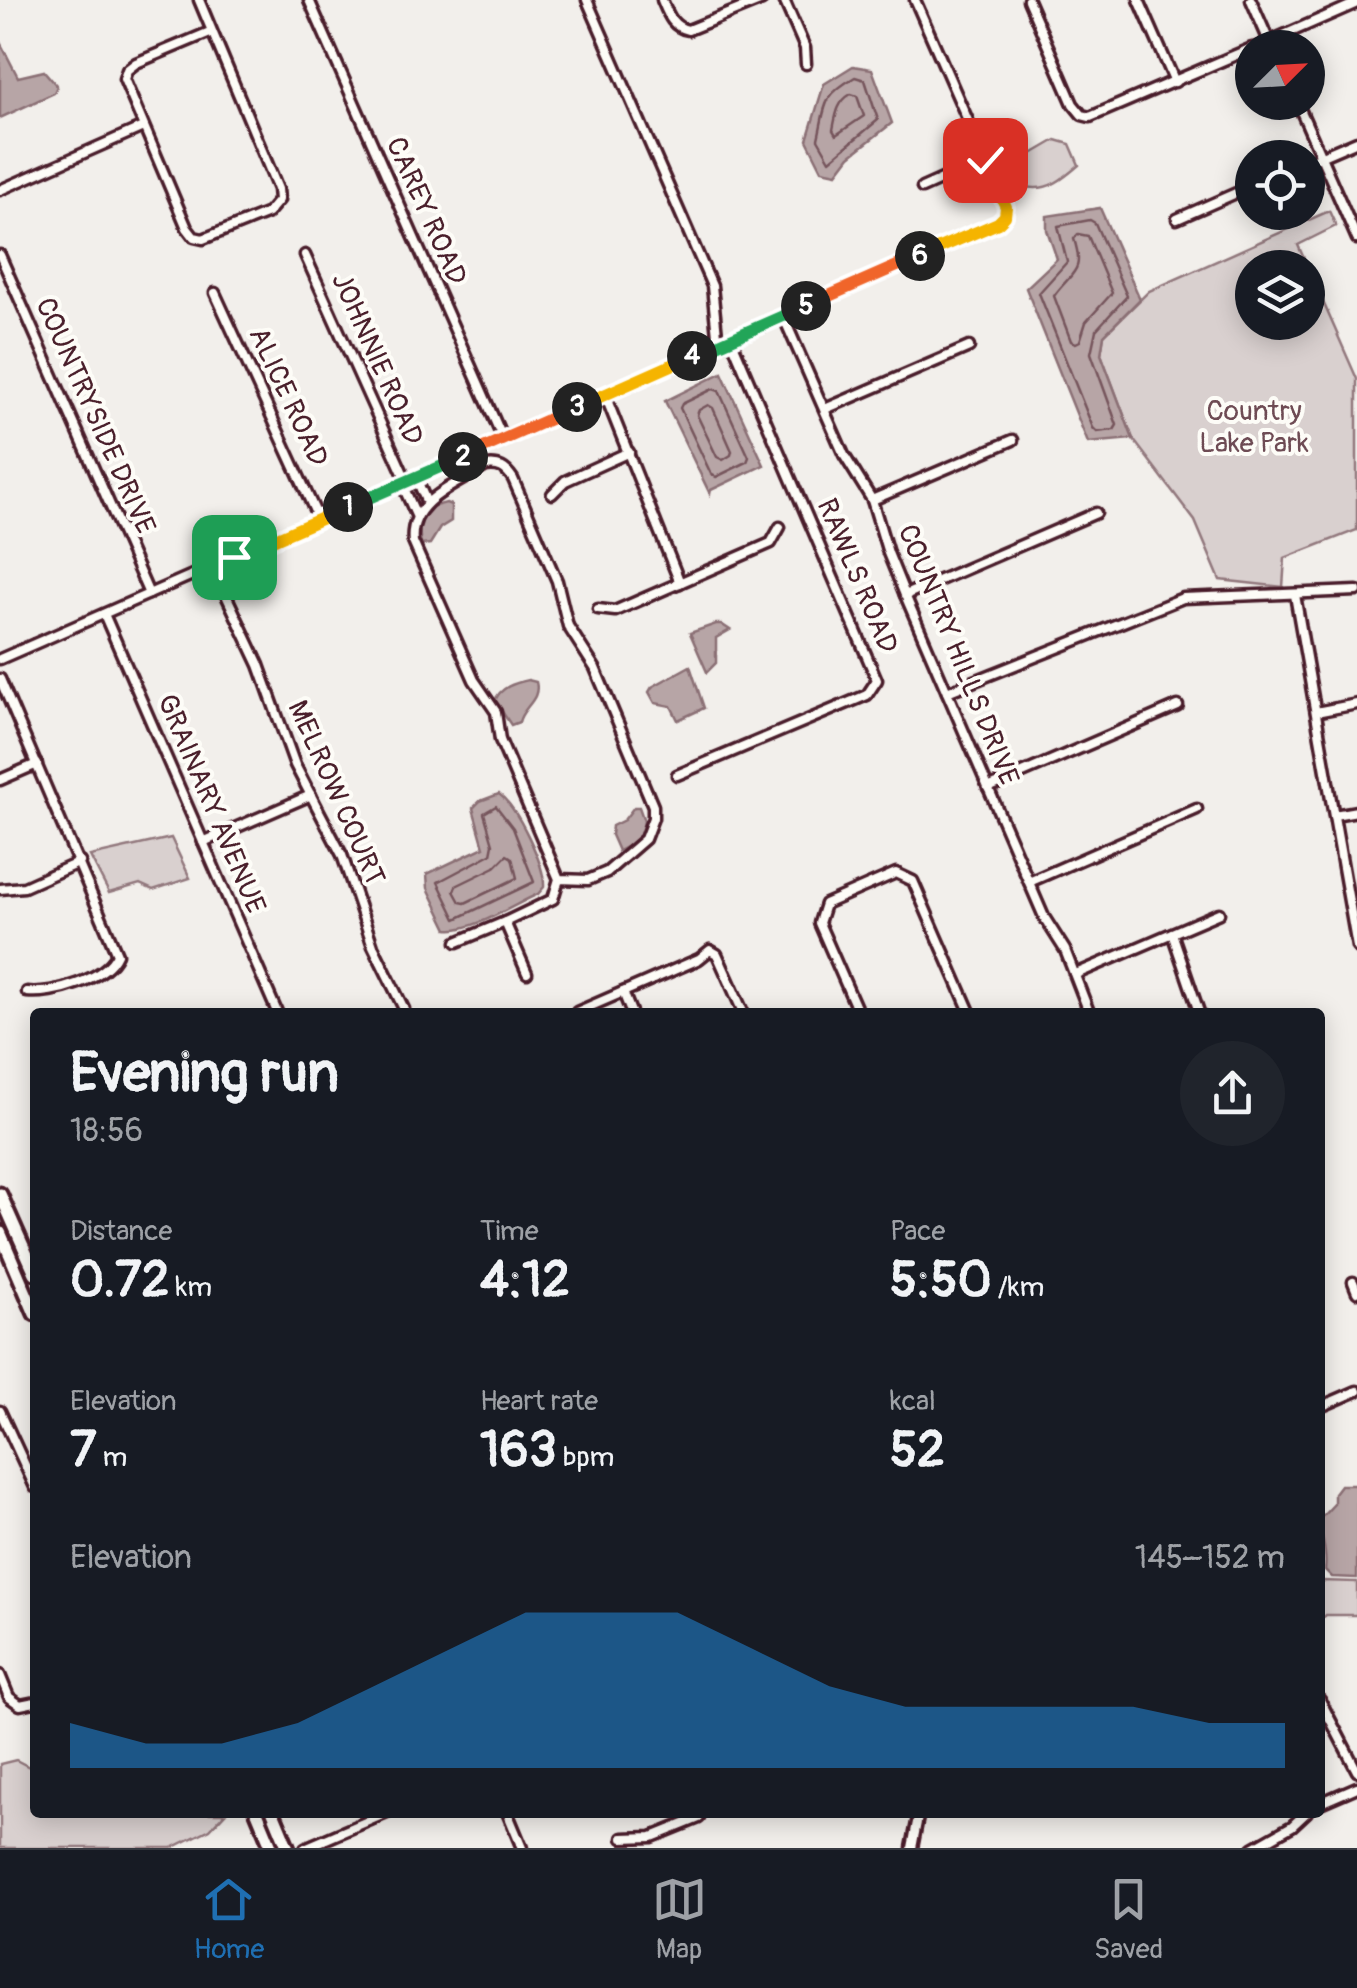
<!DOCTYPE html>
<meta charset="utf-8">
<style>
body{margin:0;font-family:Pangolin,sans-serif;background:#20242c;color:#f1f3f6;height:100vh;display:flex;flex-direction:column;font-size:38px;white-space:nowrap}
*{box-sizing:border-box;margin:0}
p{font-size:32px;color:#9ea1a6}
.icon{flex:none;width:55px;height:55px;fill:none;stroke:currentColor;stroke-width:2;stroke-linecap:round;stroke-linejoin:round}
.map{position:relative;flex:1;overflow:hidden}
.drawer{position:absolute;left:30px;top:1008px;width:1295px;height:810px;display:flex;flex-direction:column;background:#171b24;border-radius:10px;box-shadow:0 5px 25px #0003}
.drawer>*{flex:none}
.needle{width:65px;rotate:66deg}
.tools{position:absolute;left:1235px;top:30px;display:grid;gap:20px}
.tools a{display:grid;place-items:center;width:90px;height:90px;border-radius:50%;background:#171b24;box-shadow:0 5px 25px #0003;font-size:50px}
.pin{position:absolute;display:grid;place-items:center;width:85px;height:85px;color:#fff;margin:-42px;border-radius:20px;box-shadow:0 5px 15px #0006}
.km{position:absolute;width:50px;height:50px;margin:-25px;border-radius:50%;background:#222;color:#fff;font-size:28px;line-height:50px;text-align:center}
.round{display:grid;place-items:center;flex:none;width:105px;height:105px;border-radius:52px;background:#20242c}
.headline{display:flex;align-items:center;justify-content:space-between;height:170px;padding:0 40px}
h1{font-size:55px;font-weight:700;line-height:75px}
.stats{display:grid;grid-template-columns:repeat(3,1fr);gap:15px;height:170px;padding:10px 40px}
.stats div{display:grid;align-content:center}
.stats b{font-size:50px;font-weight:700}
.stats small{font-size:28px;font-weight:400}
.stats p{font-size:28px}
.chart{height:280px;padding:20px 40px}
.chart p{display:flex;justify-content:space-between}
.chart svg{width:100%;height:180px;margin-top:10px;fill:#1f6fb2;opacity:.7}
.dock{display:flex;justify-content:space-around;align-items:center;height:140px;border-top:2px solid #363941;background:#171b24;font-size:28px;color:#9ea1a6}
.dock a{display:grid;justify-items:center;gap:5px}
.dock .active{color:#1f6fb2}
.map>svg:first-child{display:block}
</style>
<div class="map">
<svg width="1357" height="1848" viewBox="0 0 1357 1848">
<rect width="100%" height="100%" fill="#f2efeb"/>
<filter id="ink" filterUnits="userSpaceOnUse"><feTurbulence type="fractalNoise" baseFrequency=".01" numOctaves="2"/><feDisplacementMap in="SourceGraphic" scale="20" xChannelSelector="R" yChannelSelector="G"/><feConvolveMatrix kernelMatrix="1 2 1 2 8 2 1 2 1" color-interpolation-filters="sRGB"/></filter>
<g filter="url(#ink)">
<g fill="#d9d0cf" stroke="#92787d" stroke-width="2.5" fill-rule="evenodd">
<path d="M1056,140l14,4 9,21c-15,13 -31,27 -52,22l-7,-26z"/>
<path d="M1329,211l7,15 -38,19 59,134v151l-72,28 -2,29 -63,-7 -25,-59 -62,-82 -32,-85 3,-19 45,-44zM1252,268h56v54h-56z"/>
<path d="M171,838l19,40 -37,12 -13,-6 -31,9 -19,-37z"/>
<path d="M1320,1581l37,1v33h-31l-6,5z"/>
<path d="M16,1760l19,10v42l190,1 -15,16 -38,19h-172v-84z"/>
</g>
<g fill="#b7a5a6" stroke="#8b6f75" stroke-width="2.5">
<path d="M0,42l18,35 26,-6 13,15 -3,7 -54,25z"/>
<path d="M853,66l19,3 20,54 -42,33 -13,17 -15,-3 -15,-30 17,-56z"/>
<path d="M1100,208l40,91 -36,36 -3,19 32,85 -45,4 -62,-155 31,-29 -10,-29v-14z"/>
<path d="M722,373l42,92 -53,25 -1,4 -45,-93z"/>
<path d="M446,503l5,2v16l-11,7 -10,16 -9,1 -3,-24 13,-14z"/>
<path d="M716,624h5l9,6 -14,8v25l-9,9 -17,-39z"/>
<path d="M690,666l14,42 -26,12 -7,-14 -16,-3 -6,-11 3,-5z"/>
<path d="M528,680l8,2c5,18 -14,25 -17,40l-8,3 -16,-24c5,-14 20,-18 33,-21z"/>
<path d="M499,794c18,13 46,71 45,93l-6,7c-23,10 -66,38 -90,35l-20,-41 -1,-14 57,-27 -11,-39 7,-7z"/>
<path d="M634,807h5l5,14 -5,19 -21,11 -7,-16 1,-9 12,-6z"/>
<path d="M1340,1485h17v93l-25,-1 -7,-7c3,-20 -5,-32 -5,-51l14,-15v-11z"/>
</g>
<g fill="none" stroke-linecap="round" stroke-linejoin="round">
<g stroke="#76555c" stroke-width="2.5">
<path d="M855,77l10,3 13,40 -48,40 -12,-21c8,-35 4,-43 37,-62z"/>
<path d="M851,94l6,2 7,20 -28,19 -3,-5c3,-15 4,-28 18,-36z"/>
<path d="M1090,220l5,3 32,73 -31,34 -5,23 26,72 -3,5 -17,2 -4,-4 -54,-135 28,-31 -9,-36z"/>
<path d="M1078,234l10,2 24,57 -26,29 -6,19 -4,2 -5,-2 -17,-45c18,-25 31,-23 20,-57z"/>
<path d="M713,389l6,2 30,66 -2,5 -31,15 -5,-3 -31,-66 2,-4z"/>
<path d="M708,405l5,3 19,43 -1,4 -8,5 -6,-3 -20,-42 2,-5z"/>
<path d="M496,806l17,22 21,54 -78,37 -18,-37 53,-28 2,-10 -9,-31z"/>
<path d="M507,855l5,3 5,20 -52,25 -5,-1 -6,-11 2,-5 39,-19z"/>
</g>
<defs>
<g id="minor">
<path d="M199,0l79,189 1,11 -11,13 -65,26 -9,-2 -7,-9 -63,-149 3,-9 9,-7 74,-31"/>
<path d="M309,0l194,439"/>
<path d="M587,0l125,286 6,59"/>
<path d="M662,0c6,14 10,27 26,30l74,-30"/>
<path d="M784,0l21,48 1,16"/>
<path d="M1028,0l45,104 9,11 8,2 162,-69"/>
<path d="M1139,0l36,82"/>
<path d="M1251,0l21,48"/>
<path d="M1254,48l103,-45"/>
<path d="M1297,102l60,137"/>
<path d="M1308,162l49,-21"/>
<path d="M922,188l63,-28"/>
<path d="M0,190l143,-63"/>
<path d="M1177,219l75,-33"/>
<path d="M0,255l149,339"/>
<path d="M305,255l102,227"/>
<path d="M215,293l104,227"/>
<path d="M783,316l61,139 28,45 16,53 17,42 139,322 21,33 24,62"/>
<path d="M605,395l75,188"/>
<path d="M825,409l144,-62"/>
<path d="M416,478l11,25"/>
<path d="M402,484l14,31"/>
<path d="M552,494l13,-13 64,-29"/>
<path d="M872,500l141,-60"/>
<path d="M226,595l33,70 36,100 47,90 31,91 31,63"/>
<path d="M905,595l191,-82"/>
<path d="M1295,595l62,352"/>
<path d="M598,609l17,2 156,-68 9,-16"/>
<path d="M104,614l173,398"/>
<path d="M0,659l998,-436 7,-7 1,-9 -91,-207"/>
<path d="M0,679l117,275c-11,25 -64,41 -90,38"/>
<path d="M947,692l236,-94 174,-7"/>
<path d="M1316,712l41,-8"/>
<path d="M677,775l190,-80 10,-15 -146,-341"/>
<path d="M0,780l37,-16"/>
<path d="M988,788l190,-82"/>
<path d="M1334,815l23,-4"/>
<path d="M203,842l108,-47"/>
<path d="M1029,882l168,-73"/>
<path d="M0,889l24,-2 56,-25"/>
<path d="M505,922l48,-23 6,-20 -59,-139 -4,-28 -22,-32 -61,-138c-5,-41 43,-57 73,-76 13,-2 20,2 27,13l44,102 11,45 27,42 58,138v12l-8,21 -38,33 -19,8 -29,-1"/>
<path d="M1172,933l27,79"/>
<path d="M457,942l48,-20 22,51"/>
<path d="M1076,974l143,-61"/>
<path d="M623,992l8,20"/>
<path d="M577,1012l122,-53 11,-9 7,4 26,58"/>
<path d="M858,1012l-39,-89 6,-19 71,-31 17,8 57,131"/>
<path d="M1353,1282l4,10"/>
<path d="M1320,1407l37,-16"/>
<path d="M0,1411l35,76"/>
<path d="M0,1675l9,22 11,8 15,-3"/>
<path d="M1320,1700l37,71"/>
<path d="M1320,1803l37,-16"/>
<path d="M507,1812l15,36"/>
<path d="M623,1838l29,-1 47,-19 3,-6"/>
<path d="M305,1848l84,-36"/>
<path d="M912,1848l7,-36"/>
<path d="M1253,1848l39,-22 15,-14"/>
</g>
<g id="secondary">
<path d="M0,1194l35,79"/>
<path d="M0,1232l35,82"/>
<path d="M257,1812l15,36"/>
<path d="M273,1812l15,36"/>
</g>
</defs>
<use href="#minor" stroke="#4a1f2b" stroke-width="15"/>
<use href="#secondary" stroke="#4a1f2b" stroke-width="19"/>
<use href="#minor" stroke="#fdfcf7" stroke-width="8"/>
<use href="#secondary" stroke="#fdfcf7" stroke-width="11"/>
</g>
</g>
<g fill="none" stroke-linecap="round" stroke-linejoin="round" filter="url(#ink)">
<defs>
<path id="split-1" d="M234,557l114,-50"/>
<path id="split-2" d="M348,507l115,-50"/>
<path id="split-3" d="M463,457l114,-50"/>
<path id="split-4" d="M577,407l115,-51"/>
<path id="split-5" d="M692,356l114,-50"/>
<path id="split-6" d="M806,306l114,-50"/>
<path id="split-7" d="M920,256l78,-33 7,-7 1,-9 -9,-20"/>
<path id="split-8" d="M985,160l12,27"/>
</defs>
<use href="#split-1" stroke="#fff" stroke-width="20"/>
<use href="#split-2" stroke="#fff" stroke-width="20"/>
<use href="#split-3" stroke="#fff" stroke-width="20"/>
<use href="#split-4" stroke="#fff" stroke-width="20"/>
<use href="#split-5" stroke="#fff" stroke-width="20"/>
<use href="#split-6" stroke="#fff" stroke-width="20"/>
<use href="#split-7" stroke="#fff" stroke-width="20"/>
<use href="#split-8" stroke="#fff" stroke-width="20"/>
<use href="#split-1" stroke="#f5b400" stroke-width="12"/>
<use href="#split-2" stroke="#22a559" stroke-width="12"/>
<use href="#split-3" stroke="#f0652b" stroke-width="12"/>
<use href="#split-4" stroke="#f5b400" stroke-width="12"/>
<use href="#split-5" stroke="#22a559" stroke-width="12"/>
<use href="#split-6" stroke="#f0652b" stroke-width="12"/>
<use href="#split-7" stroke="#f5b400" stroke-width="12"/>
<use href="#split-8" stroke="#22a559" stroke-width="12"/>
</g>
<g text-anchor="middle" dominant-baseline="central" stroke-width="8" stroke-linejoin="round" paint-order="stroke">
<g font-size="28" fill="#4a1f2b" stroke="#fdfcf7">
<text transform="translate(426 211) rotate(66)">CAREY ROAD</text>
<text transform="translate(377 359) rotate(66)">JOHNNIE ROAD</text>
<text transform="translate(288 397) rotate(65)">ALICE ROAD</text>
<text transform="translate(95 416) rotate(66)">COUNTRYSIDE DRIVE</text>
<text transform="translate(857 576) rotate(67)">RAWLS ROAD</text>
<text transform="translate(958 655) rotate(68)">COUNTRY HILLS DRIVE</text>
<text transform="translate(336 793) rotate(66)">MELROW COURT</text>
<text transform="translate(211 804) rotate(67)">GRAINARY AVENUE</text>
</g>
<g font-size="28" fill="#6e4b54" stroke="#fdfcf7">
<text x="1254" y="411">Country<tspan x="1254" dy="32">Lake Park</tspan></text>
</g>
</g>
</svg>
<div class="tools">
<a><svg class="needle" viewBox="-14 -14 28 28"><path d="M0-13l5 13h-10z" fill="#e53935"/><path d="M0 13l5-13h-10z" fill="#9ea1a6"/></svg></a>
<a><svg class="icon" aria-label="locate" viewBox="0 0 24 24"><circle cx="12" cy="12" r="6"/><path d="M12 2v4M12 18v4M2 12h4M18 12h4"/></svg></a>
<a><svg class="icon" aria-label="layers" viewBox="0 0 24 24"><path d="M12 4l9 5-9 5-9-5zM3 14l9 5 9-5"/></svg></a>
</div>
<div class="pin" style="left:234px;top:557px;background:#1e9e55"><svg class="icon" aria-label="arrive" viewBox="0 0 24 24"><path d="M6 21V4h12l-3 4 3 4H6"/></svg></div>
<div class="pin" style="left:985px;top:160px;background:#d93025"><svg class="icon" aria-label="check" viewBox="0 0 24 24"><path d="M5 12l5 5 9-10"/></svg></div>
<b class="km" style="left:348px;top:507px">1</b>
<b class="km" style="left:463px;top:457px">2</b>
<b class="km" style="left:577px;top:407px">3</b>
<b class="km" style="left:692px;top:356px">4</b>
<b class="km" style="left:806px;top:306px">5</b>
<b class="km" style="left:920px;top:256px">6</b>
<section class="drawer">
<div class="headline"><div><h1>Evening run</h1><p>18:56</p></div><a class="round"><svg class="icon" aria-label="share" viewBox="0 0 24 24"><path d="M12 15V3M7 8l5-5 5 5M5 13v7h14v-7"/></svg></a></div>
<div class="stats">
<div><p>Distance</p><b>0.72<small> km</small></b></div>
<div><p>Time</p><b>4:12</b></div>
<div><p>Pace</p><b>5:50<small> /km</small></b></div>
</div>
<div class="stats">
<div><p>Elevation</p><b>7<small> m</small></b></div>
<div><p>Heart rate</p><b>163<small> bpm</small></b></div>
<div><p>kcal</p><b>52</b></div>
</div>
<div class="chart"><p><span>Elevation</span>145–152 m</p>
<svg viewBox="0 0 160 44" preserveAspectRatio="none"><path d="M0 44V33L10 38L20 38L30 33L40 24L50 15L60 6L70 6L80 6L90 15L100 24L110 29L120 29L130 29L140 29L150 33L160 33V44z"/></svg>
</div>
</section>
</div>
<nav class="dock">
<a class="active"><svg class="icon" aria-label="home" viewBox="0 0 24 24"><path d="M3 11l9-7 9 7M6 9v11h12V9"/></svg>Home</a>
<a><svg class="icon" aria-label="map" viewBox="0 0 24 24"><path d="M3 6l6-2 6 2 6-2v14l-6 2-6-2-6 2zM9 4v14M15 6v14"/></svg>Map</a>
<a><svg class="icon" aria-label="saved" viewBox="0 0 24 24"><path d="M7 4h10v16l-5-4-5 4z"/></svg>Saved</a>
</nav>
